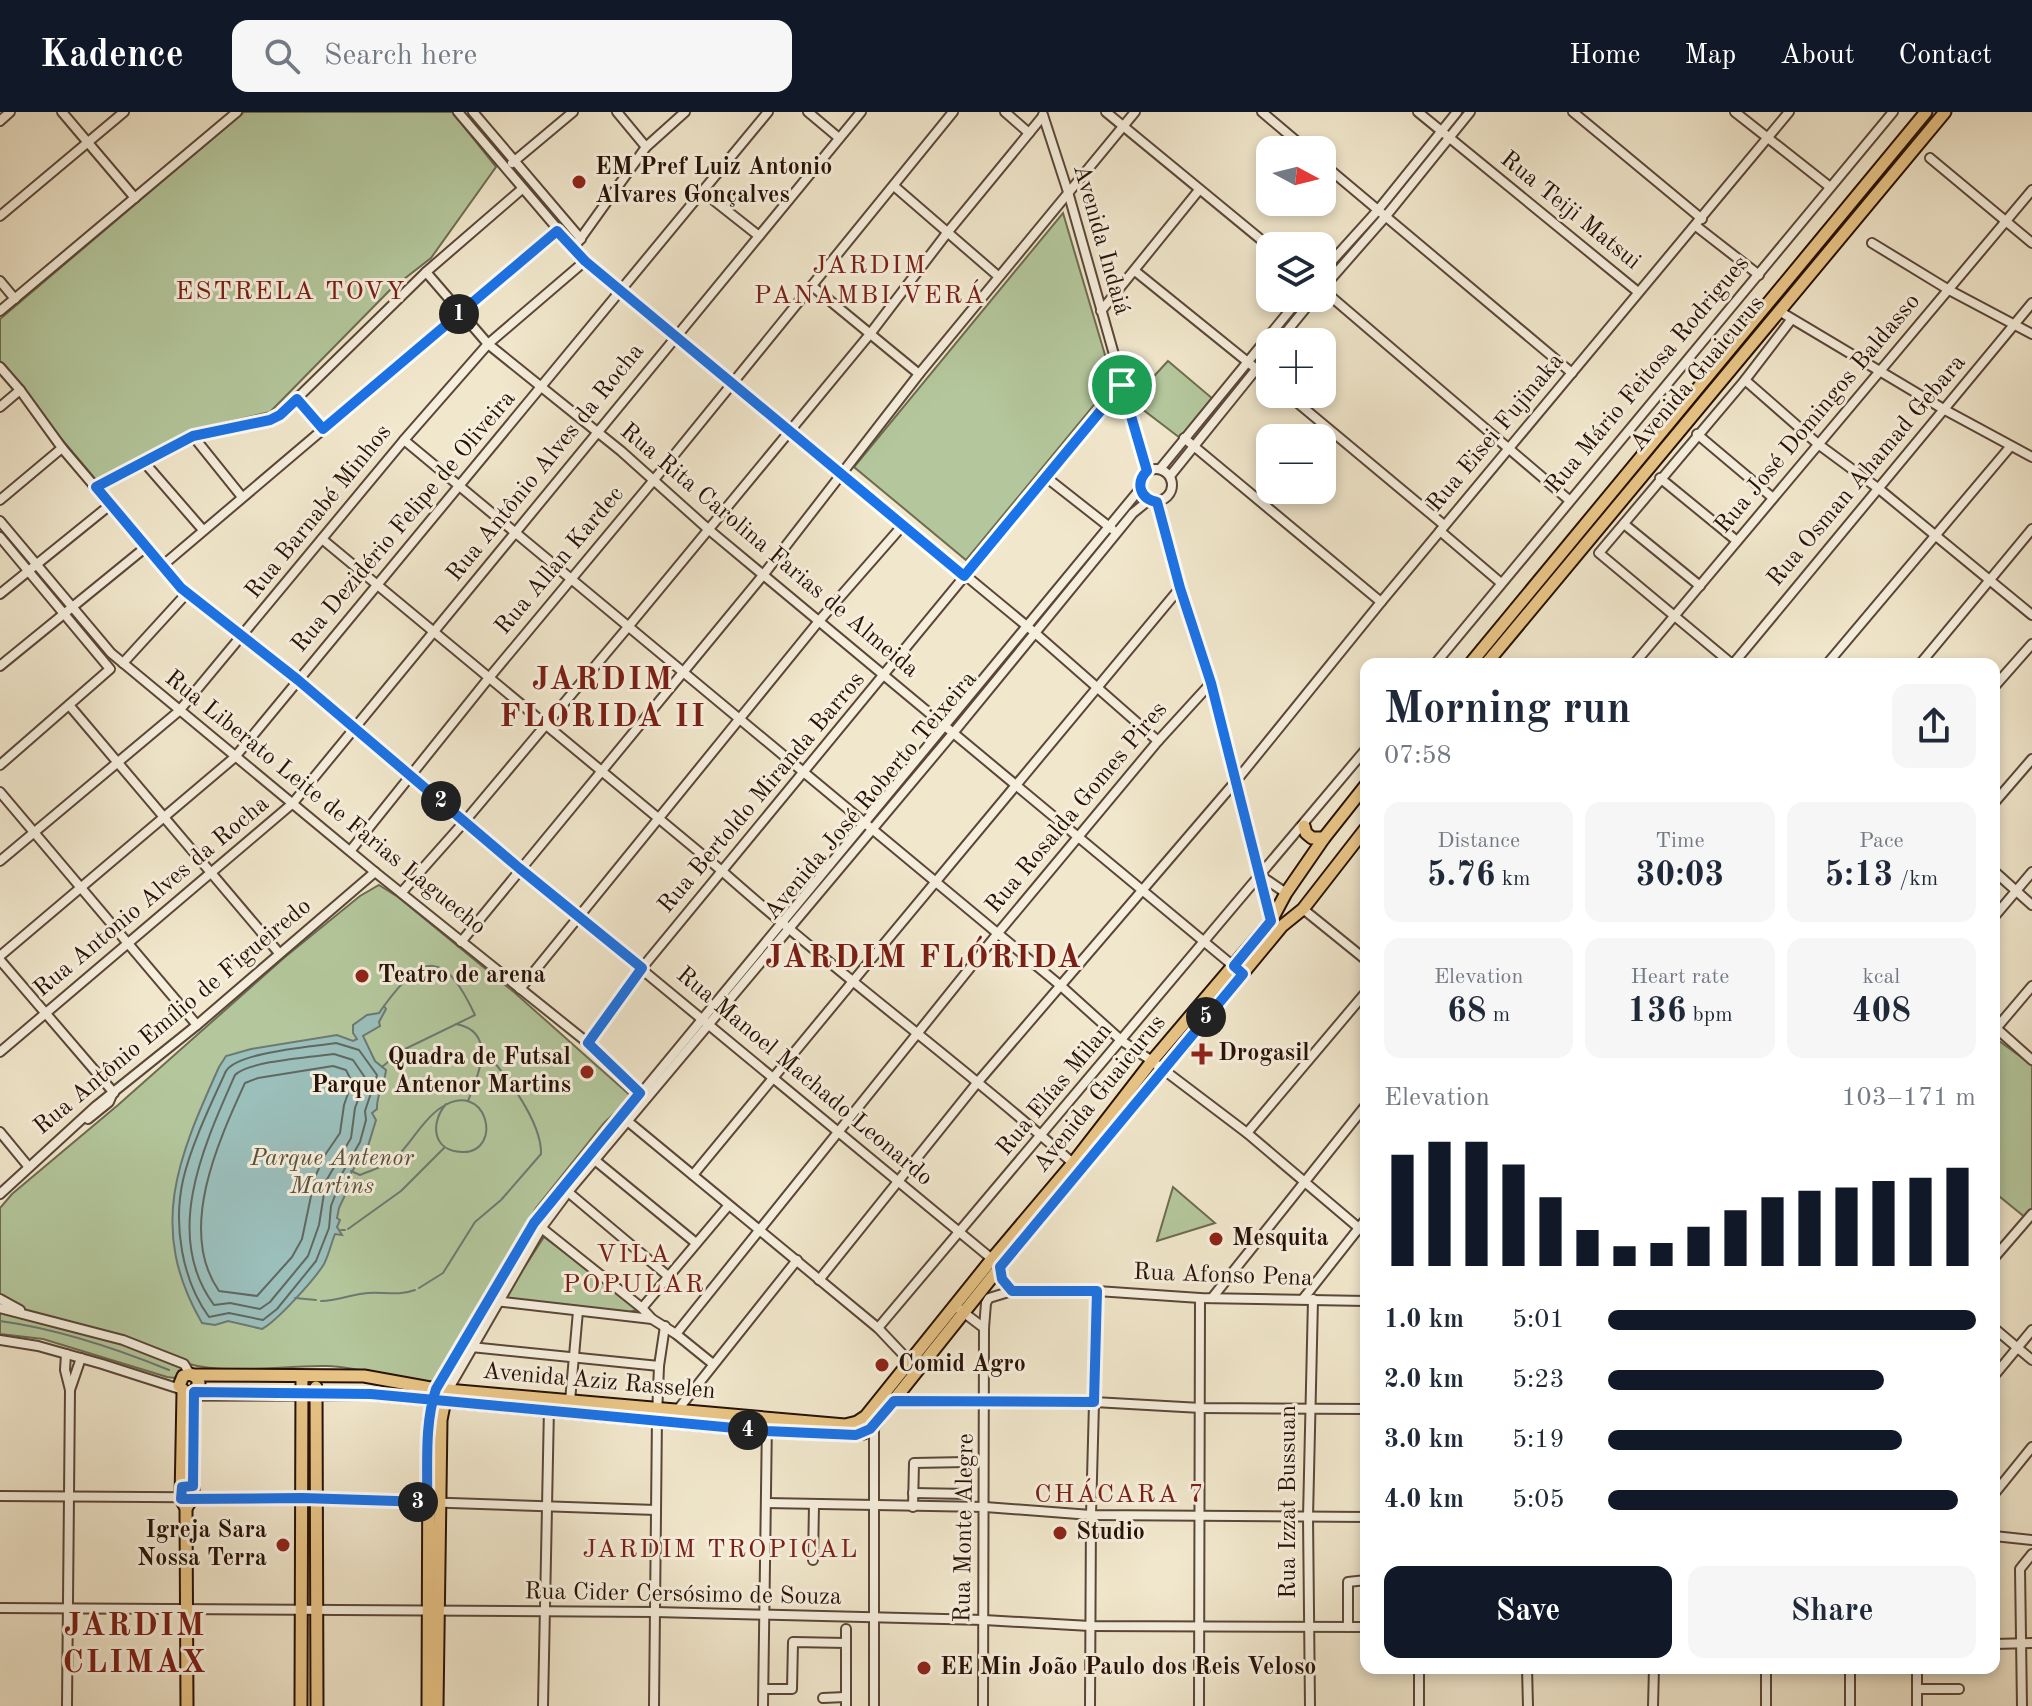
<!DOCTYPE html>
<meta charset="utf-8">
<style>
body{margin:0;font-family:"Old Standard TT",serif;background:#f6f6f7;color:#1f2937;height:100vh;display:flex;flex-direction:column;font-size:30px;white-space:nowrap}
*{box-sizing:border-box;margin:0}
p{font-size:26px;color:#747a83}
.icon{flex:none;width:44px;height:44px;fill:none;stroke:currentColor;stroke-width:2;stroke-linecap:round;stroke-linejoin:round}
.map{position:relative;flex:1;overflow:hidden}
.panel{position:absolute;left:1360px;top:546px;width:640px;height:1016px;display:flex;flex-direction:column;background:#fff;border-radius:16px;box-shadow:0 4px 12px #0003}
.panel>*{flex:none}
.needle{width:52px;rotate:97deg}
.controls{position:absolute;left:1256px;top:24px;display:grid;gap:16px}
.controls a{display:grid;place-items:center;width:80px;height:80px;border-radius:16px;background:#fff;box-shadow:0 4px 12px #0003;font-size:40px}
.pin{position:absolute;display:grid;place-items:center;width:68px;height:68px;color:#fff;margin:-34px;border:4px solid #fff;border-radius:50%;box-shadow:0 2px 8px #0007}
.km{position:absolute;width:40px;height:40px;margin:-20px;border-radius:50%;background:#222;color:#fff;font-size:22px;line-height:40px;text-align:center}
.round{display:grid;place-items:center;flex:none;width:84px;height:84px;border-radius:16px;background:#f6f6f7}
.headline{display:flex;align-items:center;justify-content:space-between;height:136px;padding:0 24px}
h1{font-size:44px;font-weight:600;line-height:60px}
.metrics{display:grid;grid-template-columns:repeat(3,1fr);gap:12px;height:136px;padding:8px 24px}
.metrics div{display:grid;align-content:center;border-radius:16px;background:#f6f6f7;text-align:center}
.metrics b{font-size:34px;font-weight:600}
.metrics small{font-size:22px;font-weight:400}
.metrics p{font-size:22px}
.chart{height:224px;padding:16px 24px}
.chart p{display:flex;justify-content:space-between}
.chart svg{width:100%;height:144px;margin-top:8px;stroke:#111827;stroke-width:6}
.cta{display:flex;gap:16px;margin-top:auto;padding:16px 24px}
.cta a{flex:1;height:92px;border-radius:16px;background:#111827;color:#fff;font-size:32px;font-weight:600;line-height:92px;text-align:center}
.cta a+a{background:#f6f6f7;color:#1f2937}
ul{padding:0 24px;list-style:none;font-size:26px}
li{display:grid;grid-template-columns:128px 96px 1fr;align-items:center;height:60px}
li i{height:20px;border-radius:10px;background:#111827}
header{display:flex;align-items:center;gap:48px;box-sizing:border-box;height:112px;padding:0 40px;background:#111827;color:#fff}
header strong{font-size:38px}
nav{display:flex;gap:44px;margin-inline-start:auto;font-size:28px}
.search{width:560px;height:72px;background:#f6f6f7;display:flex;align-items:center;gap:20px;box-sizing:border-box;padding:0 28px;border-radius:16px;color:#747a83;font-size:30px}
.map>svg:first-child{display:block}
</style>
<header>
<strong>Kadence</strong>
<div class="search"><svg class="icon" aria-label="search" viewBox="0 0 24 24"><circle cx="10" cy="10" r="6"/><path d="M15 15l6 6"/></svg>Search here</div>
<nav><a>Home</a><a>Map</a><a>About</a><a>Contact</a></nav>
</header>
<div class="map">
<svg width="2032" height="1594" viewBox="0 0 2032 1594">
<rect width="100%" height="100%" fill="#f1e7cc"/>
<filter id="stains"><feTurbulence type="fractalNoise" baseFrequency=".0025" numOctaves="4"/><feColorMatrix values="0 0 0 0 .2 0 0 0 0 .09 0 0 0 0 .02 0 0 0 .5 -.17"/></filter>
<radialGradient id="worn" r=".72"><stop offset=".6" stop-color="#630" stop-opacity="0"/><stop offset="1" stop-color="#630" stop-opacity=".3"/></radialGradient>
<g fill="#b4c79c" stroke="#6e6c51" stroke-width="2">
<path d="M244,0h208l44,55 -65,91 -41,32 -120,122 -77,18 -97,50 -79,-94v-4l-17,-21v-42z"/>
<path d="M1063,101l50,169 -147,178 -112,-93z"/>
<path d="M1168,249l45,38 -33,39 -38,-29 -8,10 -4,-17z"/>
<path d="M379,773l19,12 117,96 117,104 -28,26 -68,85 -104,175c-35,-2 -69,-16 -105,-17 -47,-1 -96,10 -142,-3l-4,1 3,6 -10,8 -7,-1 -124,-38 -43,-5v-126l12,-14 106,-89 167,-148 75,-61z"/>
<path d="M1995,926l37,27v146l-6,7 -32,-26z"/>
<path d="M1173,1075l42,36 -58,18z"/>
<path d="M544,1125l91,68 1,5 -9,3 -124,-13z"/>
</g>
<path fill="#9bbfbb" stroke="#6d7973" stroke-width="2" d="M384,894l2,3 -7,13 1,4 -17,10 12,25 11,9c-1,13 -10,25 -9,39l-5,4 4,7 -8,26 -25,40 3,7 -7,15 -2,10 3,2 -3,7 5,8 -7,-1c-4,10 -6,20 -11,30 -9,15 -47,57 -62,65l-34,-8 -13,4 -13,-2c-55,-95 -24,-165 17,-256l7,-11 25,-7 86,-14 16,6 4,-2 -4,-6v-8l14,-10 12,-2z"/>
<g fill="none" stroke-linecap="round" stroke-linejoin="round">
<g stroke="#616860" stroke-width="2">
<path d="M336,931l23,7 18,25 -12,36 1,9 -6,22 -24,42v9l-5,13 -2,22 -13,33 -39,48 -14,11 -34,-7 -20,4c-27,-37 -36,-92 -26,-137 8,-35 28,-76 43,-109 12,-19 86,-24 110,-28z"/>
<path d="M334,942l19,6 13,19 -11,29 -4,30 -25,43 -7,44 -11,31 -38,46 -10,7 -30,-6 -16,2c-52,-70 -10,-160 21,-230 13,-14 78,-18 99,-21z"/>
<path d="M333,954l13,4 6,12 -8,23 -4,28 -15,22 -10,22 -13,62 -10,18 -35,39 -38,-5c-42,-60 -1,-149 26,-208l13,-5z"/>
</g>
<g stroke="#6d7973" stroke-width="2">
<path d="M456,912c42,8 22,51 12,77"/>
<path d="M382,955l19,-16 74,-36c-30,-64 -51,-64 -91,-9"/>
<path d="M351,1059l9,4c9,-4 20,-7 28,-12 20,-12 31,-40 51,-54 48,-34 66,44 23,43 -30,-1 -32,-29 -16,-48"/>
<path d="M348,1117l53,-38 43,-43"/>
<path d="M341,1118h4"/>
<path d="M419,1176l24,-15 32,-51 26,-22 40,-46c1,-32 -36,-81 -58,-104"/>
<path d="M295,1186l21,2"/>
<path d="M321,1189c17,0 30,-7 47,-8 16,-1 31,3 47,-3"/>
<path d="M0,1209c58,8 115,27 169,49"/>
</g>
<defs>
<g id="minor">
<path d="M62,0l73,86"/>
<path d="M458,0l127,149 449,371 124,109"/>
<path d="M473,0l108,127"/>
<path d="M617,0l29,35"/>
<path d="M808,0l31,26"/>
<path d="M1005,0l24,21"/>
<path d="M1106,0l164,135"/>
<path d="M1262,0l45,38"/>
<path d="M1418,0l220,180"/>
<path d="M1573,0l129,107"/>
<path d="M1735,0l95,75"/>
<path d="M1043,3l25,77 79,279"/>
<path d="M0,9l10,-9"/>
<path d="M1930,46l102,85"/>
<path d="M512,51l61,-51"/>
<path d="M1322,51l250,210"/>
<path d="M894,74l104,90"/>
<path d="M702,79l57,45"/>
<path d="M0,104l124,-104"/>
<path d="M1696,114l63,49"/>
<path d="M1872,131l77,47 83,44"/>
<path d="M573,137l73,-102 39,-35"/>
<path d="M1135,159l135,109"/>
<path d="M426,160l62,72 133,107 87,78 535,445"/>
<path d="M1322,160l56,-62 79,-98"/>
<path d="M0,169l15,18"/>
<path d="M812,174l107,88"/>
<path d="M1322,177l247,211"/>
<path d="M1322,177l64,-73 84,-104"/>
<path d="M0,199l237,-199"/>
<path d="M1101,199l98,-121"/>
<path d="M1779,199l166,99 87,47"/>
<path d="M1278,230l36,-44"/>
<path d="M0,255l20,23 42,58 119,140 117,92 221,188 473,391"/>
<path d="M1745,268l73,64 61,45 153,126"/>
<path d="M1287,282l157,131"/>
<path d="M297,287l26,30"/>
<path d="M0,295l20,-17"/>
<path d="M1697,322l76,64"/>
<path d="M193,324l49,61"/>
<path d="M1184,326l197,164"/>
<path d="M404,328l657,546 61,55 30,20 95,72 119,101"/>
<path d="M144,350l59,68"/>
<circle cx="1156" cy="373" r="16"/>
<path d="M1160,357l140,-171"/>
<path d="M1170,364l100,-124"/>
<path d="M1047,366l65,51"/>
<path d="M1660,366l77,63"/>
<path d="M96,375l97,-51 77,-16 10,-5 146,-143 96,-83"/>
<path d="M0,388l62,-52"/>
<path d="M1157,390l23,86 31,95 60,238"/>
<path d="M0,409l111,132 264,219 213,171 54,53"/>
<path d="M1624,412l76,62"/>
<path d="M1440,419l61,52"/>
<path d="M0,425l110,132 -110,96"/>
<path d="M322,427l400,332c114,102 238,192 353,294"/>
<path d="M162,454l395,-335"/>
<path d="M0,482l110,-89"/>
<path d="M123,551l64,-70"/>
<path d="M1435,552l458,-552"/>
<path d="M1634,552l398,-474"/>
<path d="M1732,552l-133,-111 146,-173 46,-60"/>
<path d="M1733,552l299,-361"/>
<path d="M1827,552l183,-217"/>
<path d="M1920,552l112,-135"/>
<path d="M0,554l146,-119"/>
<path d="M1994,575l38,-43"/>
<path d="M69,593l210,248"/>
<path d="M0,680l197,233"/>
<path d="M1994,691l38,-44"/>
<path d="M351,738l137,-171 165,-198 300,-369"/>
<path d="M0,749l179,-150 225,-271 84,-96 97,-83"/>
<path d="M1994,759l38,34"/>
<path d="M1261,764l25,17"/>
<path d="M402,780l63,-71 163,-194 242,-293 77,-101 96,-117"/>
<path d="M1303,797l63,51"/>
<path d="M1994,805l38,-45"/>
<path d="M461,830l303,-368 155,-200 216,-262"/>
<path d="M0,844l235,-199 533,-645"/>
<path d="M0,848l114,133"/>
<path d="M520,877l299,-368 84,-96"/>
<path d="M1996,916l36,32"/>
<path d="M1994,919l38,-45"/>
<path d="M588,931l54,-75 480,-583"/>
<path d="M0,940l293,-249 568,-691"/>
<path d="M88,1007l21,-17 3,-7"/>
<path d="M625,1007l253,209 34,36"/>
<path d="M0,1020l28,34"/>
<path d="M1247,1021l119,-141"/>
<path d="M596,1049l100,82"/>
<path d="M693,1063c162,-196 323,-392 487,-587"/>
<path d="M568,1080l100,84"/>
<path d="M0,1082l96,-88 101,-81 178,-153"/>
<path d="M539,1114l103,82 10,11 24,15 37,30"/>
<path d="M1994,1146l38,-44"/>
<path d="M1000,1155l2,12 10,12"/>
<path d="M819,1168l158,-197 259,-302 145,-179 408,-490"/>
<path d="M1212,1186l154,-193"/>
<path d="M0,1187l20,11"/>
<path d="M1303,1187l63,-80"/>
<path d="M495,1189l157,18"/>
<path d="M0,1196l123,32 61,24 6,10"/>
<path d="M642,1196l86,-102"/>
<path d="M959,1197l25,19"/>
<path d="M878,1216l488,-579"/>
<path d="M1994,1216l38,32"/>
<path d="M676,1222l322,-401 160,-192 53,-58"/>
<path d="M0,1228l38,6 64,18 78,25"/>
<path d="M471,1235l188,19"/>
<path d="M66,1242l-1,16 5,20 -3,316"/>
<path d="M1994,1264l38,-46"/>
<path d="M436,1277l98,-166 606,-734"/>
<path d="M70,1278l11,-32"/>
<path d="M448,1278l94,-163 26,-35 386,-460 179,-219 16,-13"/>
<path d="M570,1289l8,-90"/>
<path d="M894,1289l200,1 107,6 165,1"/>
<path d="M668,1310l129,-162"/>
<path d="M874,1313v281"/>
<path d="M913,1381l55,1"/>
<path d="M1994,1382l38,-47"/>
<path d="M0,1384l302,2 354,12"/>
<path d="M766,1391l219,4 106,8 275,2"/>
<path d="M913,1395l1,-44 53,-1"/>
<path d="M1994,1424l38,4"/>
<path d="M813,1448l1,-55"/>
<path d="M0,1496l655,4 329,8 106,6 276,1"/>
<path d="M1348,1515v-45l18,-2"/>
<path d="M846,1531v-14"/>
<path d="M1994,1532l38,-1"/>
<path d="M1419,1556v38"/>
<path d="M1527,1556l1,38"/>
<path d="M1766,1556v38"/>
<path d="M1850,1556v38"/>
<path d="M1917,1556v38"/>
<path d="M764,1577h28l1,-47 53,1v63"/>
<path d="M1917,1577h42"/>
<path d="M823,1586l22,-1"/>
<path d="M543,1594l6,-299"/>
<path d="M654,1594l3,-290 2,-50 6,-40"/>
<path d="M763,1594l4,-286"/>
<path d="M983,1594l1,-378 2,-25 3,-5 23,-7h85l103,7 166,3"/>
<path d="M1090,1594l1,-191 6,-224"/>
<path d="M1199,1594l1,-408"/>
<path d="M1310,1594l-2,-189 5,-218"/>
<path d="M1653,1594l1,-38"/>
<path d="M2022,1594l-2,-137 12,-15"/>
</g>
<g id="major">
<path d="M1470,552l456,-552"/>
<path d="M1486,552l459,-552"/>
<path d="M1304,714l2,7 6,5h12"/>
<path d="M193,1263l171,1 72,13 409,36 12,-3 9,-6 126,-157 81,-96 79,-102 119,-140 15,-28 38,-55 42,-53"/>
<path d="M316,1275l1,319"/>
<path d="M183,1280l-2,107 5,9 1,198"/>
<path d="M194,1280l5,-9 -3,-6 -6,-3 -7,2 -4,10 9,8h183l395,37 98,2 10,-8 126,-158 282,-341 21,-17 63,-81"/>
<path d="M186,1396l7,-10v-105"/>
<path d="M301,1594l1,-330"/>
<path d="M428,1594l1,-286 6,-26"/>
<path d="M437,1594l4,-286 5,-25"/>
</g>
</defs>
<use href="#minor" stroke="#5a4638" stroke-width="12"/>
<use href="#major" stroke="#271106" stroke-width="15"/>
<use href="#minor" stroke="#f6efde" stroke-width="8"/>
<use href="#major" stroke="#e8c486" stroke-width="11"/>
</g>
<g fill="none" stroke-linecap="round" stroke-linejoin="round">
<defs>
<path id="route" d="M1122,273l-158,191 -379,-315 -28,-30 -234,198 -26,-30 -17,16 -10,5 -77,16 -97,51 85,101 117,92 221,188 123,100 -54,75 52,50 -106,130 -98,166c-12,36 -8,76 -9,113l-125,-4 -121,1 1,-12 11,-1 1,-94 177,2 395,37 90,4 14,-6 24,-28 200,1 3,-111h-85l-10,-12 -2,-12 243,-293 -9,-8 37,-45 -60,-238 -31,-95 -23,-86c-17,-3 -22,-19 -10,-31l-25,-86"/>
</defs>
<use href="#route" stroke="#fff" stroke-width="16"/>
<use href="#route" stroke="#1a73e8" stroke-width="10"/>
</g>
<g fill="#8f2418" stroke="#f6efde" stroke-width="3">
<circle cx="579" cy="70" r="8"/>
<circle cx="362" cy="864" r="8"/>
<path d="M1198 930h8v8h8v8h-8v8h-8v-8h-8v-8h8z"/>
<circle cx="587" cy="960" r="8"/>
<circle cx="1216" cy="1127" r="8"/>
<circle cx="882" cy="1253" r="8"/>
<circle cx="1060" cy="1421" r="8"/>
<circle cx="283" cy="1433" r="8"/>
<circle cx="924" cy="1556" r="8"/>
</g>
<g text-anchor="middle" dominant-baseline="central" stroke-width="6" stroke-linejoin="round" paint-order="stroke">
<g font-size="24" font-weight="bold" fill="#271106" stroke="#f6efde" text-anchor="start">
<text x="595" y="56">EM Pref Luiz Antonio<tspan x="595" dy="28">Alvares Gonçalves</tspan></text>
<text x="378" y="864">Teatro de arena</text>
<text x="1218" y="942">Drogasil</text>
<text x="571" y="946" text-anchor="end">Quadra de Futsal<tspan x="571" dy="28">Parque Antenor Martins</tspan></text>
<text x="1232" y="1127">Mesquita</text>
<text x="898" y="1253">Comid Agro</text>
<text x="267" y="1419" text-anchor="end">Igreja Sara<tspan x="267" dy="28">Nossa Terra</tspan></text>
<text x="1076" y="1421">Studio</text>
<text x="940" y="1556">EE Min João Paulo dos Reis Veloso</text>
</g>
<g font-size="24" fill="#271106" stroke="#f6efde">
<text transform="translate(1570 99) rotate(39)">Rua Teiji Matsui</text>
<text transform="translate(1101 128) rotate(74)">Avenida Indaiá</text>
<text transform="translate(1698 262) rotate(-50)">Avenida Guaicurus</text>
<text transform="translate(1648 263) rotate(-50)">Rua Mário Feitosa Rodrigues</text>
<text transform="translate(1818 302) rotate(-50)">Rua José Domingos Baldasso</text>
<text transform="translate(1496 321) rotate(-50)">Rua Eisei Fujinaka</text>
<text transform="translate(546 351) rotate(-51)">Rua Antônio Alves da Rocha</text>
<text transform="translate(1867 359) rotate(-50)">Rua Osman Ahamad Gebara</text>
<text transform="translate(319 400) rotate(-51)">Rua Barnabé Minhos</text>
<text transform="translate(404 410) rotate(-50)">Rua Dezidério Felipe de Oliveira</text>
<text transform="translate(769 439) rotate(40)">Rua Rita Carolina Farias de Almeida</text>
<text transform="translate(560 449) rotate(-50)">Rua Allan Kardec</text>
<text transform="translate(762 681) rotate(-50)">Rua Bertoldo Miranda Barros</text>
<text transform="translate(871 684) rotate(-50)">Avenida José Roberto Teixeira</text>
<text transform="translate(325 691) rotate(39)">Rua Liberato Leite de Farias Laguecho</text>
<text transform="translate(1077 696) rotate(-50)">Rua Rosalda Gomes Pires</text>
<text transform="translate(152 785) rotate(-40)">Rua Antonio Alves da Rocha</text>
<text transform="translate(173 905) rotate(-40)">Rua Antônio Emílio de Figueiredo</text>
<text transform="translate(804 965) rotate(40)">Rua Manoel Machado Leonardo</text>
<text transform="translate(1055 978) rotate(-50)">Rua Elías Milan</text>
<text transform="translate(1100 982) rotate(-51)">Avenida Guaicurus</text>
<text transform="translate(1223 1164) rotate(2)">Rua Afonso Pena</text>
<text transform="translate(599 1270) rotate(5)">Avenida Aziz Rasselen</text>
<text transform="translate(1289 1390) rotate(-90)">Rua Izzat Bussuan</text>
<text transform="translate(965 1416) rotate(-89)">Rua Monte Alegre</text>
<text transform="translate(683 1483) rotate(1)">Rua Cider Cersósimo de Souza</text>
</g>
<g font-size="24" font-style="italic" fill="#58513a" stroke="#f6efde">
<text x="332" y="1047">Parque Antenor<tspan x="332" dy="28">Martins</tspan></text>
</g>
<g font-size="26" letter-spacing="2" fill="#7a1f14" stroke="#f6efde">
<text x="870" y="154">JARDIM<tspan x="870" dy="30">PANAMBI VERÁ</tspan></text>
<text x="291" y="180">ESTRELA TOVY</text>
<text x="634" y="1143">VILA<tspan x="634" dy="30">POPULAR</tspan></text>
<text x="1120" y="1383">CHÁCARA 7</text>
<text x="721" y="1438">JARDIM TROPICAL</text>
</g>
<g font-size="32" font-weight="bold" letter-spacing="2" fill="#7a1f14" stroke="#f6efde">
<text x="603" y="569">JARDIM<tspan x="603" dy="37">FLORIDA II</tspan></text>
<text x="924" y="847">JARDIM FLÓRIDA</text>
<text x="135" y="1515">JARDIM<tspan x="135" dy="37">CLIMAX</tspan></text>
</g>
</g>
<rect width="100%" height="100%" filter="url(#stains)"/>
<rect width="100%" height="100%" fill="url(#worn)"/>
</svg>
<div class="controls">
<a><svg class="needle" viewBox="-14 -14 28 28"><path d="M0-13l5 13h-10z" fill="#e53935"/><path d="M0 13l5-13h-10z" fill="#747a83"/></svg></a>
<a><svg class="icon" aria-label="layers" viewBox="0 0 24 24"><path d="M12 4l9 5-9 5-9-5zM3 14l9 5 9-5"/></svg></a>
<a>+</a>
<a>−</a>
</div>
<div class="pin" style="left:1122px;top:273px;background:#1e9e55"><svg class="icon" aria-label="arrive" viewBox="0 0 24 24"><path d="M6 21V4h12l-3 4 3 4H6"/></svg></div>
<b class="km" style="left:459px;top:202px">1</b>
<b class="km" style="left:441px;top:689px">2</b>
<b class="km" style="left:418px;top:1390px">3</b>
<b class="km" style="left:748px;top:1318px">4</b>
<b class="km" style="left:1206px;top:905px">5</b>
<section class="panel">
<div class="headline"><div><h1>Morning run</h1><p>07:58</p></div><a class="round"><svg class="icon" aria-label="share" viewBox="0 0 24 24"><path d="M12 15V3M7 8l5-5 5 5M5 13v7h14v-7"/></svg></a></div>
<div class="metrics">
<div><p>Distance</p><b>5.76<small> km</small></b></div>
<div><p>Time</p><b>30:03</b></div>
<div><p>Pace</p><b>5:13<small> /km</small></b></div>
</div>
<div class="metrics">
<div><p>Elevation</p><b>68<small> m</small></b></div>
<div><p>Heart rate</p><b>136<small> bpm</small></b></div>
<div><p>kcal</p><b>408</b></div>
</div>
<div class="chart"><p><span>Elevation</span>103–171 m</p>
<svg viewBox="0 0 160 44" preserveAspectRatio="none"><path d="M5 44V10M15 44V6M25 44V6M35 44V13M45 44V23M55 44V33M65 44V38M75 44V37M85 44V32M95 44V27M105 44V23M115 44V21M125 44V20M135 44V18M145 44V17M155 44V14"/></svg>
</div>
<ul>
<li><b>1.0 km</b>5:01<i style="width:100%"></i></li>
<li><b>2.0 km</b>5:23<i style="width:75%"></i></li>
<li><b>3.0 km</b>5:19<i style="width:80%"></i></li>
<li><b>4.0 km</b>5:05<i style="width:95%"></i></li>
</ul>
<div class="cta"><a>Save</a><a>Share</a></div>
</section>
</div>
